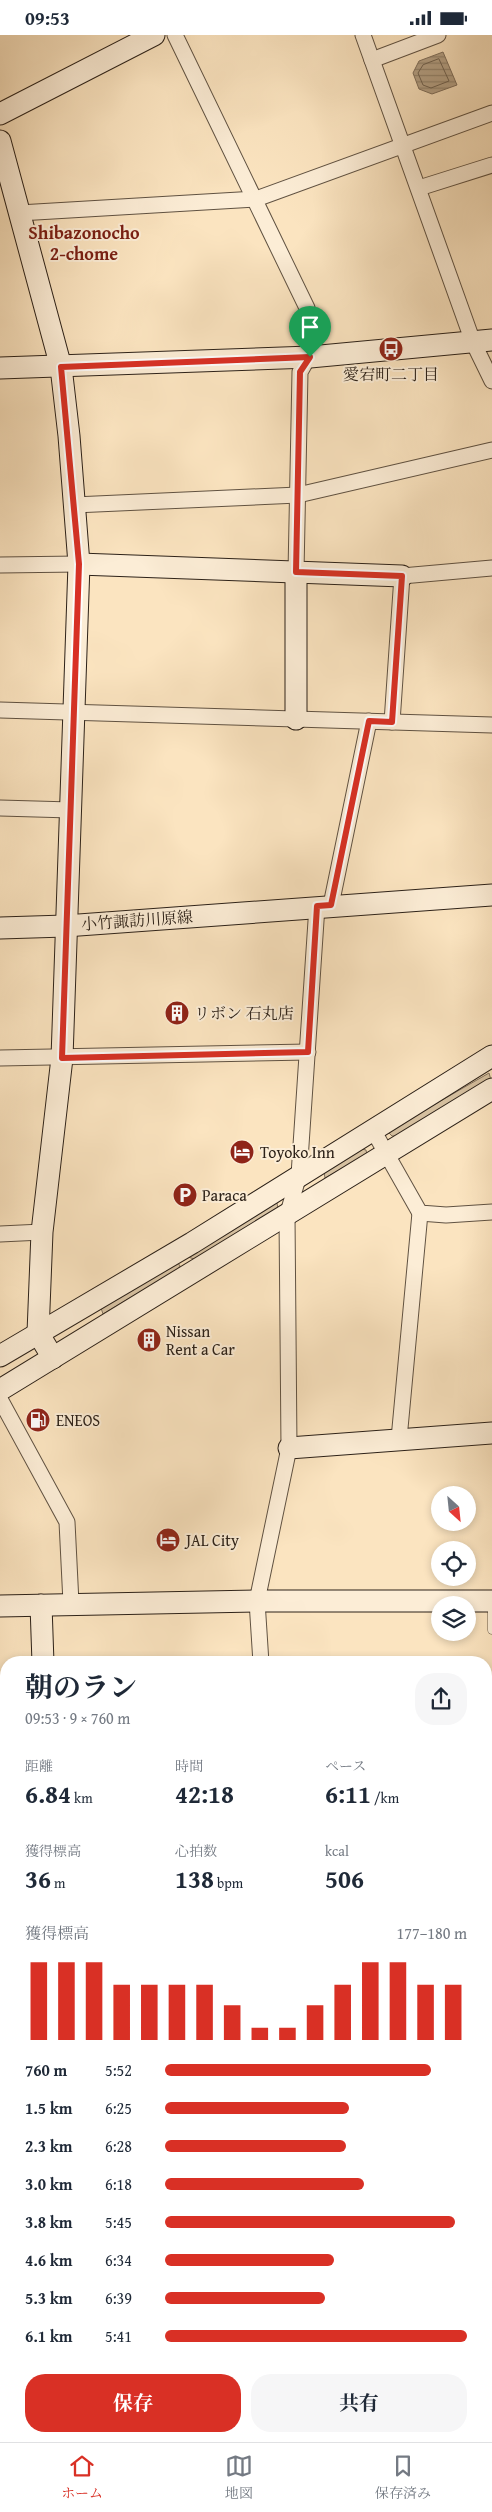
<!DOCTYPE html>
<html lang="ja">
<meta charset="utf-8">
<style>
body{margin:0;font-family:"Gentium Book Plus","Noto Serif JP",serif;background:#f6f6f7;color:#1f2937;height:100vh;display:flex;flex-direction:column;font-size:19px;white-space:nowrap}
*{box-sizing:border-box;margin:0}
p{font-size:16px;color:#747a83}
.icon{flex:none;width:28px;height:28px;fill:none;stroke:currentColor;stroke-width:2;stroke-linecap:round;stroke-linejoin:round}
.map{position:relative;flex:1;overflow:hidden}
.details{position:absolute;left:0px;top:1621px;width:492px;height:786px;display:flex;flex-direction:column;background:#fff;border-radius:20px 20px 0 0;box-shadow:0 2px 8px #0003}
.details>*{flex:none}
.needle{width:32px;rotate:153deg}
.tools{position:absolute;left:431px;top:1451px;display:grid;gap:10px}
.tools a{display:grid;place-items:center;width:45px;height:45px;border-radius:50%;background:#fff;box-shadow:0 2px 8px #0003;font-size:25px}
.pin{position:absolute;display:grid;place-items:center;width:42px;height:42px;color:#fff;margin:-51px -21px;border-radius:50% 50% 50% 0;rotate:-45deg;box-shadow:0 0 5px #0007}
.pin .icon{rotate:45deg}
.round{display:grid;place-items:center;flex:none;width:52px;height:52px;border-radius:20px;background:#f6f6f7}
.headline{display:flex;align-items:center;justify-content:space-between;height:85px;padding:0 25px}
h1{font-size:28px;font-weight:700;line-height:38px}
.figures{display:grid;grid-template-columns:repeat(3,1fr);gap:8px;height:85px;padding:5px 25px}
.figures div{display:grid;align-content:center}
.figures b{font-size:25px;font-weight:700}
.figures small{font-size:14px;font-weight:400}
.figures p{font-size:14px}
.chart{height:140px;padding:10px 25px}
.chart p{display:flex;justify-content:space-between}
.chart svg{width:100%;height:90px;margin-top:5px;stroke:#d93025;stroke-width:6}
.cta{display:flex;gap:10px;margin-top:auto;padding:10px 25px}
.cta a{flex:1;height:58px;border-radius:20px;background:#d93025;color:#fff;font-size:20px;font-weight:700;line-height:58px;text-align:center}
.cta a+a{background:#f6f6f7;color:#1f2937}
ul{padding:0 25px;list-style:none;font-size:16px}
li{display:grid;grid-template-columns:80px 60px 1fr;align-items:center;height:38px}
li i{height:12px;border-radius:6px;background:#d93025}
.status{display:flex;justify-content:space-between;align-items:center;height:35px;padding:0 25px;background:#fff;direction:ltr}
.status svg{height:14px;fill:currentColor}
.tab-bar{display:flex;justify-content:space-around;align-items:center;height:70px;border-top:1px solid #e0e1e3;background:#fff;font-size:14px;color:#747a83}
.tab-bar a{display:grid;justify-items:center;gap:2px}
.tab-bar .on{color:#d93025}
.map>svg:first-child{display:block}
</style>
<div class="status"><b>09:53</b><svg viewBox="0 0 49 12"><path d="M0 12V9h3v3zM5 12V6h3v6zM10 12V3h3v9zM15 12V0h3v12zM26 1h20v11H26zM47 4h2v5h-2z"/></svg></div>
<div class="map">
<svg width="492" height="2407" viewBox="0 0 492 2407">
<defs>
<pattern id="water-rules" width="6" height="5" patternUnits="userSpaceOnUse" patternTransform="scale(1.25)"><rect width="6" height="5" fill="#b5a287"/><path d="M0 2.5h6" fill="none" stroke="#93846d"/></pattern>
</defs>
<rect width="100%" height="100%" fill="#fbe4c0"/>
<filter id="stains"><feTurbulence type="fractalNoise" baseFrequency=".004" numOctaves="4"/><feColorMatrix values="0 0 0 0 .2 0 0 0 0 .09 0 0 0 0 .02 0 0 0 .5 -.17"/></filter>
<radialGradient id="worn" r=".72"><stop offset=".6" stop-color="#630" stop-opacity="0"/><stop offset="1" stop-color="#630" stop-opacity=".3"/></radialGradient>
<g fill="#d8c3a3" stroke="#82725e">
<path d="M489,1038l2,7 -95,56h-4l-3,-3 1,-3z"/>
<path d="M362,1114l4,1 1,5 -42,23 -1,-6z"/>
<path d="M273,1168h4l1,6 -84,50 -6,-2z"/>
<path d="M178,1228l2,3 -3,4 -74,44 -2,-6z"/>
</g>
<path fill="url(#water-rules)" stroke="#7e6e5b" d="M443,17l14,33 -25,9 -13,-5 -6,-16 6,-12z"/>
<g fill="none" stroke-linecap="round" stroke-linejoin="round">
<path stroke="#706250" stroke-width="1" d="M439,24l10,22 -18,7 -8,-3 -5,-12 5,-8z"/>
<defs>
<g id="lane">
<path d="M492,1567v28"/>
<path d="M0,1839l6,1"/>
<path d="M0,2056l6,-1"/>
<path d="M0,2129h6"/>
<path d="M0,2142l6,1"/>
</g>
<g id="street">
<path d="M175,0l132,273c7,29 9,38 -7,64l-4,200"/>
<path d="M363,0l110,307 19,39"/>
<path d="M372,25l66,-25"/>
<path d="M419,153l73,-23"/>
<path d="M19,178l237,-14 236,-86"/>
<path d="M74,470l224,-10 194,-45"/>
<path d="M0,530l79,-1"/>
<path d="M0,675l492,15"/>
<path d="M392,687l10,-146 90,-8"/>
<path d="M0,773l71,2"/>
<path d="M331,870l38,-184"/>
<path d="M0,1023l308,-6"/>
<path d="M373,1095l47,83 26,2 46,-3"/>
<path d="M0,1199l42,-2"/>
<path d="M0,1364l67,123 4,81"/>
<path d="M399,1404l21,-226"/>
<path d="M261,1628l-4,-62 32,-153 -2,-232 12,-41 18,-269"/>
<path d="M486,1676h6"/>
<path d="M486,1804l6,1"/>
<path d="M486,2186l6,1"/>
<path d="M486,2376l6,10"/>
<path d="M288,2407v-6"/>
</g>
<g id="secondary">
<path d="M0,79l154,-79"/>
<path d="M0,106l61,226 8,69 10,128 -17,494 -20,174 -4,101 15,25"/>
<path d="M0,333l310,-11 182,-17"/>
<path d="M79,529l323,12"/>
<path d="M296,684v-147"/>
<path d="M0,893l65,-2 427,-31"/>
<path d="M0,1321l192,-113 300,-187"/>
<path d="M0,1355l492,-301"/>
<path d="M289,1413l203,-15"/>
<path d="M41,1570l2,58"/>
<path d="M0,1571l257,-5h235"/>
<path d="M486,2033h6"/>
<path d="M0,2296h6"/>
<path d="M486,2299h6"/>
<path d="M73,2401l1,6"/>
</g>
</defs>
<use href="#lane" stroke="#605242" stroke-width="9"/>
<use href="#street" stroke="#605242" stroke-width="17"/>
<use href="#secondary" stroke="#2c2118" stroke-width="23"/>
<use href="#lane" stroke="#fcedd6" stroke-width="8"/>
<use href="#street" stroke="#fcedd6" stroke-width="15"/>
<use href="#secondary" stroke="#fcedd6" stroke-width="21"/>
<g stroke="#2c2118" stroke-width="4" stroke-dasharray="9 9" stroke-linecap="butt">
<path d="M486,1881h6"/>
<path d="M0,1889h6"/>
<path d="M486,1896h6"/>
<path d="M0,1901h6"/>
<path d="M486,1940h6"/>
<path d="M0,1958h6"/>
<path d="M486,1976l6,-1"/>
<path d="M0,2024h6"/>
</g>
</g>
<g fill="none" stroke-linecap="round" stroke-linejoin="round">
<defs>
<path id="route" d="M310,322l-10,15 -4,200 106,4 -10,146 -23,-1 -38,184 -14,1 -9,146 -246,6 17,-494 -18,-197z"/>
</defs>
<use href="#route" stroke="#fff" stroke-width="10"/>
<use href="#route" stroke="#d93025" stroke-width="6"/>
</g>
<defs>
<symbol id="bus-disc" viewBox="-11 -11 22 22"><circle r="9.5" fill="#8f2418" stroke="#fcedd6"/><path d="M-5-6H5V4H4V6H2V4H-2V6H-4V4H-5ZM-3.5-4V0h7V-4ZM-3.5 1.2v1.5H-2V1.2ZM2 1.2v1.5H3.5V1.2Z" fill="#fff"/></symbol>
<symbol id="building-disc" viewBox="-11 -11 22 22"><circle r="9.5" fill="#8f2418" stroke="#fcedd6"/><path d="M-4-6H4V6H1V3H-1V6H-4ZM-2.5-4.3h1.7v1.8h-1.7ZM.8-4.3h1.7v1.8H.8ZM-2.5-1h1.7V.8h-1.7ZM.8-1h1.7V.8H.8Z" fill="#fff"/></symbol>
<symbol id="hotel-disc" viewBox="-11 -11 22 22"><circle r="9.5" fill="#8f2418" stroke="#fcedd6"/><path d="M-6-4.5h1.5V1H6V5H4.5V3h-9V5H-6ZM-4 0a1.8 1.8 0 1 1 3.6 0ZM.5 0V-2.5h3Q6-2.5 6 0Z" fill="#fff"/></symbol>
<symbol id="parking-disc" viewBox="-11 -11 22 22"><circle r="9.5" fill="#8f2418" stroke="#fcedd6"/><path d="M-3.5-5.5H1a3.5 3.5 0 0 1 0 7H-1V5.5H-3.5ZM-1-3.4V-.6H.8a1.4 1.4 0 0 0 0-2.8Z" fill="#fff"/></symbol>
<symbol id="fuel-disc" viewBox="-11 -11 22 22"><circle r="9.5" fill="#8f2418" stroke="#fcedd6"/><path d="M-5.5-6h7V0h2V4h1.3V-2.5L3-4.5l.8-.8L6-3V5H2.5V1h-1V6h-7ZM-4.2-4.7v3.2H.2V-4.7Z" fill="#fff"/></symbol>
</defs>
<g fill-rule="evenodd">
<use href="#bus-disc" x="377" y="300" width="28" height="28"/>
<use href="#building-disc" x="163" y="964" width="28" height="28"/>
<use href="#hotel-disc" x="228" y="1103" width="28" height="28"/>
<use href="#parking-disc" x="171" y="1146" width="28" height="28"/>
<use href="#building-disc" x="135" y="1291" width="28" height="28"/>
<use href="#fuel-disc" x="24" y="1371" width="28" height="28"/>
<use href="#hotel-disc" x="154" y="1491" width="28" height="28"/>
</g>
<g text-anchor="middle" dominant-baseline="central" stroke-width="4" stroke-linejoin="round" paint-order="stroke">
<g font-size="16" fill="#2c2118" stroke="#fcedd6" text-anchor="start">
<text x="391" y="339" text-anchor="middle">愛宕町二丁目</text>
<text x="194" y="978">リボン 石丸店</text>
<text x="260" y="1117">Toyoko Inn</text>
<text x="202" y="1160">Paraca</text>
<text x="166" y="1296">Nissan<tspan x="166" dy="18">Rent a Car</tspan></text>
<text x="56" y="1385">ENEOS</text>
<text x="186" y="1505">JAL City</text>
</g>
<g font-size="16" fill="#2c2118" stroke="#fcedd6">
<text transform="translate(137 885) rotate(-4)">小竹諏訪川原線</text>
</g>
<g font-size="18" font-weight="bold" fill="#7a1f14" stroke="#fcedd6">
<text x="84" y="197">Shibazonocho<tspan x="84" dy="21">2-chome</tspan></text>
</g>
</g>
<rect width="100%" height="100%" filter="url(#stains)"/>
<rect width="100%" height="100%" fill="url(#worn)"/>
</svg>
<div class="tools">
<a><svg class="needle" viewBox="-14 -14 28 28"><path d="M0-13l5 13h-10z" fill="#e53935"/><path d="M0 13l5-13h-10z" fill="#747a83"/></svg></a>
<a><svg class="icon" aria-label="locate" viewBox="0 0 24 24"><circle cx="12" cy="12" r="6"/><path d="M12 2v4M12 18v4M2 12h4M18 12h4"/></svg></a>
<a><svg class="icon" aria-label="layers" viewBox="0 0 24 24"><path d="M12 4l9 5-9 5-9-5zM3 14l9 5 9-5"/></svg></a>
</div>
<div class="pin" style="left:310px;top:322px;background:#1e9e55"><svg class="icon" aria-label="arrive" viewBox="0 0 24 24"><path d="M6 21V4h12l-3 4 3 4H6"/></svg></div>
<section class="details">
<div class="headline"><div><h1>朝のラン</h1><p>09:53 · 9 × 760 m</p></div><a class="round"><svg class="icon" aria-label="share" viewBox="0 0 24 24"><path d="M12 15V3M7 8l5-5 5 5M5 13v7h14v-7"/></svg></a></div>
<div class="figures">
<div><p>距離</p><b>6.84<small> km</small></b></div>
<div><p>時間</p><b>42:18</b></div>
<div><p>ペース</p><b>6:11<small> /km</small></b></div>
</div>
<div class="figures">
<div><p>獲得標高</p><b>36<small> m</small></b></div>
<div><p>心拍数</p><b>138<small> bpm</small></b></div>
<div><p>kcal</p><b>506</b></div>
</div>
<div class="chart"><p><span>獲得標高</span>177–180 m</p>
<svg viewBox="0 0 160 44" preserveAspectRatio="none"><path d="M5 44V6M15 44V6M25 44V6M35 44V17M45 44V17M55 44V17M65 44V17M75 44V27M85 44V38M95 44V38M105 44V27M115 44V17M125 44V6M135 44V6M145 44V17M155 44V17"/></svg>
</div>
<ul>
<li><b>760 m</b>5:52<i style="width:88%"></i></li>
<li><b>1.5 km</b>6:25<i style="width:61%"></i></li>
<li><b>2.3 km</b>6:28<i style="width:60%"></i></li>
<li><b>3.0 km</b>6:18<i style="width:66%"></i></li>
<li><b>3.8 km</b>5:45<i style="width:96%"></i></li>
<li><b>4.6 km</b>6:34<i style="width:56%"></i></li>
<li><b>5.3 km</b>6:39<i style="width:53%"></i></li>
<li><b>6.1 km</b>5:41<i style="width:100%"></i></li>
</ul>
<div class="cta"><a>保存</a><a>共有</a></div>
</section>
</div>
<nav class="tab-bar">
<a class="on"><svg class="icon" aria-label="home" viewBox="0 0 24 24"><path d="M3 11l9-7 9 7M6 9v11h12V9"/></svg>ホーム</a>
<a><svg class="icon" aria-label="map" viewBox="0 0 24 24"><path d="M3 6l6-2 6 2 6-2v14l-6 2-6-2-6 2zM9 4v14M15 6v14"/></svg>地図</a>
<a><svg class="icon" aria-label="saved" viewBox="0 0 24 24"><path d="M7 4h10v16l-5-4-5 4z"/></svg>保存済み</a>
</nav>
